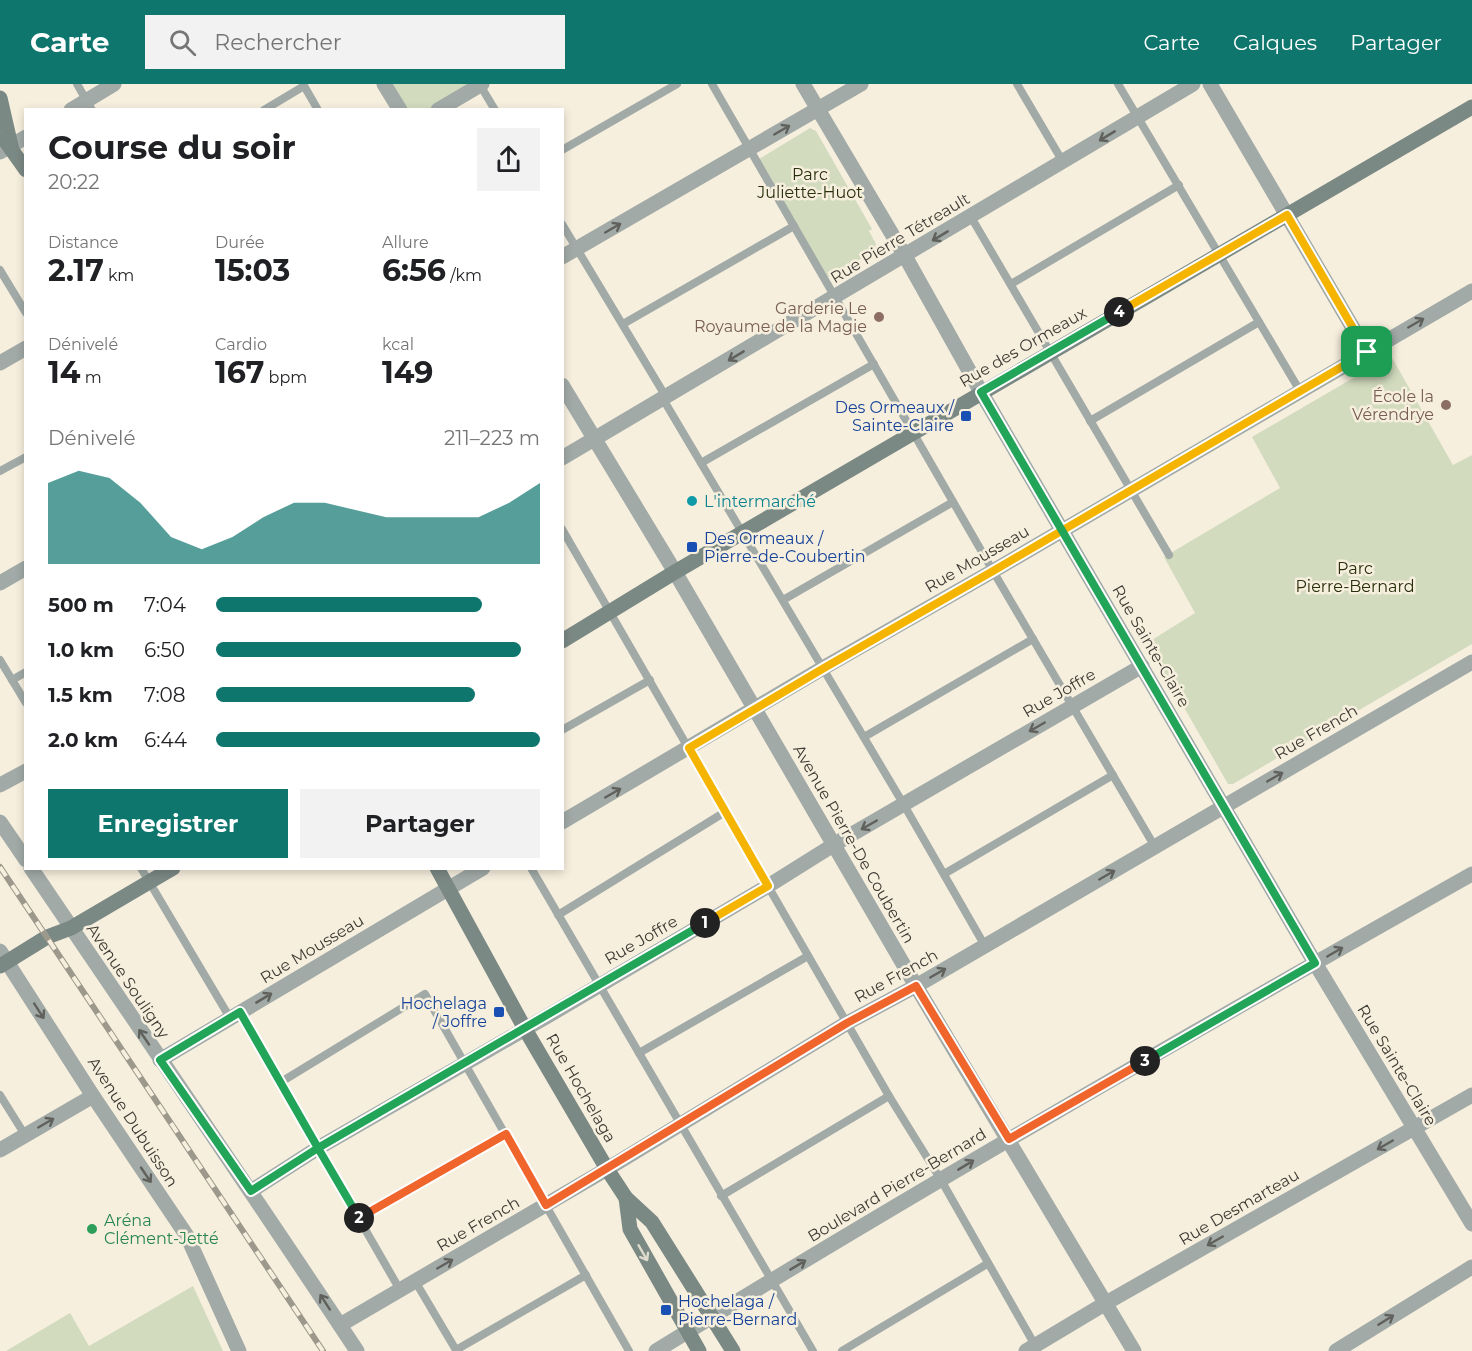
<!DOCTYPE html>
<html lang="fr">
<meta charset="utf-8">
<style>
body{margin:0;font-family:Montserrat,sans-serif;background:#f2f2f2;color:#202124;height:100vh;display:flex;flex-direction:column;font-size:22px;white-space:nowrap}
*{box-sizing:border-box;margin:0}
p{font-size:20px;color:#757577}
.icon{flex:none;width:33px;height:33px;fill:none;stroke:currentColor;stroke-width:2;stroke-linecap:round;stroke-linejoin:round}
.map{position:relative;flex:1;overflow:hidden}
.details{position:absolute;left:24px;top:24px;width:540px;height:762px;display:flex;flex-direction:column;background:#fff;border-radius:0px;box-shadow:0 3px 9px #0003}
.details>*{flex:none}
.pin{position:absolute;display:grid;place-items:center;width:51px;height:51px;color:#fff;margin:-26px;border-radius:12px;box-shadow:0 3px 9px #0006}
.km{position:absolute;width:30px;height:30px;margin:-15px;border-radius:50%;background:#222;color:#fff;font-size:16px;line-height:30px;text-align:center}
.round{display:grid;place-items:center;flex:none;width:63px;height:63px;border-radius:0px;background:#f2f2f2}
.head{display:flex;align-items:center;justify-content:space-between;height:102px;padding:0 24px}
h1{font-size:33px;font-weight:700;line-height:45px}
.stats{display:grid;grid-template-columns:repeat(3,1fr);gap:9px;height:102px;padding:6px 24px}
.stats div{display:grid;align-content:center}
.stats b{font-size:30px;font-weight:700}
.stats small{font-size:16px;font-weight:400}
.stats p{font-size:16px}
.chart{height:168px;padding:12px 24px}
.chart p{display:flex;justify-content:space-between}
.chart svg{width:100%;height:108px;margin-top:6px;fill:#0f766e;opacity:.7}
.cta{display:flex;gap:12px;margin-top:auto;padding:12px 24px}
.cta a{flex:1;height:69px;border-radius:0px;background:#0f766e;color:#fff;font-size:24px;font-weight:700;line-height:69px;text-align:center}
.cta a+a{background:#f2f2f2;color:#202124}
ul{padding:0 24px;list-style:none;font-size:20px}
li{display:grid;grid-template-columns:96px 72px 1fr;align-items:center;height:45px}
li i{height:15px;border-radius:8px;background:#0f766e}
header{display:flex;align-items:center;gap:36px;box-sizing:border-box;height:84px;padding:0 30px;background:#0f766e;color:#fff}
header strong{font-size:28px}
nav{display:flex;gap:33px;margin-inline-start:auto;font-size:21px}
.search{width:420px;height:54px;background:#f2f2f2;display:flex;align-items:center;gap:15px;box-sizing:border-box;padding:0 21px;border-radius:0px;color:#757577;font-size:22px}
.map>svg:first-child{display:block}
</style>
<header>
<strong>Carte</strong>
<div class="search"><svg class="icon" aria-label="search" viewBox="0 0 24 24"><circle cx="10" cy="10" r="6"/><path d="M15 15l6 6"/></svg>Rechercher</div>
<nav><a>Carte</a><a>Calques</a><a>Partager</a></nav>
</header>
<div class="map">
<svg width="1472" height="1267" viewBox="0 0 1472 1267">
<rect width="100%" height="100%" fill="#f7efde"/>
<g fill="#d2dbbe">
<path d="M384,0h98l-44,26 -38,-1z"/>
<path d="M810,44l6,3 56,98 -3,2 7,13 -3,8 -45,25 -69,-118z"/>
<path d="M1391,272l62,109 19,-10v189l-239,140h-5l-81,-141 48,-30 -31,-56 116,-69 -28,-51z"/>
<path d="M193,1202l30,65h-217l64,-38 19,33z"/>
</g>
<g fill="none" stroke-linecap="round" stroke-linejoin="round">
<g stroke="#a1aaa7" stroke-width="8">
<path d="M77,0l15,26"/>
<path d="M303,0l15,26"/>
<path d="M712,0l281,487 162,276"/>
<path d="M1017,0l46,78"/>
<path d="M1118,0l182,307"/>
<path d="M480,1l15,25"/>
<path d="M264,26l40,-24"/>
<path d="M562,66l115,-66"/>
<path d="M971,133l198,338"/>
<path d="M562,140l104,173"/>
<path d="M0,186l26,43"/>
<path d="M1011,200l168,-99"/>
<path d="M623,240l171,-98"/>
<path d="M663,315l241,406 81,141"/>
<path d="M1090,337l169,-99"/>
<path d="M701,379l173,-99"/>
<path d="M0,387l26,-14"/>
<path d="M562,445l327,567"/>
<path d="M783,516l170,-98"/>
<path d="M0,576l26,43"/>
<path d="M12,596l14,-8"/>
<path d="M562,646l88,-50"/>
<path d="M864,653l169,-98"/>
<path d="M141,784l89,150"/>
<path d="M531,784l282,483"/>
<path d="M944,790l169,-99"/>
<path d="M558,831l167,-103"/>
<path d="M240,928l160,278"/>
<path d="M639,969l169,-97"/>
<path d="M281,998l144,-88 204,357"/>
<path d="M0,1011l25,40"/>
<path d="M721,1112l168,-100 52,84 95,167"/>
<path d="M359,1134l147,-84"/>
<path d="M415,1197l41,69 130,-75"/>
<path d="M842,1267l145,-87"/>
</g>
<g stroke="#a1aaa7" stroke-width="15">
<path d="M384,0l16,26"/>
<path d="M803,0l102,172 76,136 334,571 157,261"/>
<path d="M1210,0l157,268"/>
<path d="M71,26l43,-26"/>
<path d="M438,26l44,-26"/>
<path d="M0,68l26,-15"/>
<path d="M562,173l299,-173"/>
<path d="M0,279l26,-15"/>
<path d="M562,301l113,187 241,414 218,365"/>
<path d="M562,374l631,-374"/>
<path d="M0,499l26,-15"/>
<path d="M0,701l26,-14"/>
<path d="M0,738l26,38"/>
<path d="M562,738l261,-154 170,-97 479,-280"/>
<path d="M31,784c109,161 219,321 326,483"/>
<path d="M0,867l93,145 94,140 52,115"/>
<path d="M160,976l323,-192"/>
<path d="M0,1066l93,-54"/>
<path d="M251,1107l67,-43 228,-131 222,-131 67,-42 307,-178"/>
<path d="M340,1241l267,-156 240,-146 69,-37 556,-324"/>
<path d="M656,1267c268,-165 542,-322 816,-477"/>
<path d="M1026,1267l80,-48 366,-208"/>
<path d="M1336,1267l136,-84"/>
</g>
<g stroke="#7b8985" stroke-width="15">
<path d="M0,14l11,48"/>
<path d="M4,55l22,31"/>
<path d="M562,557l113,-69 797,-465"/>
<path d="M437,784l88,161 82,140 19,29 26,24 81,129"/>
<path d="M0,882l47,-29 24,-9 102,-60"/>
<path d="M626,1114l4,31 69,122"/>
</g>
<defs>
<path id="rail" d="M0,783l323,484"/>
</defs>
<use href="#rail" stroke="#9d988c" stroke-width="6"/>
<use href="#rail" stroke="#f7efde" stroke-width="4" stroke-dasharray="11" stroke-linecap="butt"/>
</g>
<defs><path id="oneway-shaft" d="M-6 0H5M1.5-3L5.5 0L1.5 3" fill="none" stroke-width="1.6" stroke-linecap="round" stroke-linejoin="round" transform="scale(1.5)"/></defs>
<g stroke="#60615c">
<use href="#oneway-shaft" transform="translate(782 46) rotate(-30)"/>
<use href="#oneway-shaft" transform="translate(1107 52) rotate(149)"/>
<use href="#oneway-shaft" transform="translate(613 144) rotate(-30)"/>
<use href="#oneway-shaft" transform="translate(940 152) rotate(149)"/>
<use href="#oneway-shaft" transform="translate(1416 239) rotate(-30)"/>
<use href="#oneway-shaft" transform="translate(736 272) rotate(149)"/>
<use href="#oneway-shaft" transform="translate(1037 643) rotate(150)"/>
<use href="#oneway-shaft" transform="translate(1275 693) rotate(-30)"/>
<use href="#oneway-shaft" transform="translate(613 709) rotate(-30)"/>
<use href="#oneway-shaft" transform="translate(869 741) rotate(150)"/>
<use href="#oneway-shaft" transform="translate(1107 791) rotate(-30)"/>
<use href="#oneway-shaft" transform="translate(1335 868) rotate(-30)"/>
<use href="#oneway-shaft" transform="translate(938 889) rotate(-30)"/>
<use href="#oneway-shaft" transform="translate(264 914) rotate(-31)"/>
<use href="#oneway-shaft" transform="translate(39 927) rotate(57)"/>
<use href="#oneway-shaft" transform="translate(144 953) rotate(-124)"/>
<use href="#oneway-shaft" transform="translate(46 1039) rotate(-30)"/>
<use href="#oneway-shaft" transform="translate(1385 1061) rotate(150)"/>
<use href="#oneway-shaft" transform="translate(966 1081) rotate(-31)"/>
<use href="#oneway-shaft" transform="translate(146 1091) rotate(56)"/>
<use href="#oneway-shaft" transform="translate(1215 1157) rotate(150)"/>
<use href="#oneway-shaft" transform="translate(445 1180) rotate(-30)"/>
<use href="#oneway-shaft" transform="translate(798 1181) rotate(-31)"/>
<use href="#oneway-shaft" transform="translate(325 1218) rotate(-123)"/>
<use href="#oneway-shaft" transform="translate(1386 1236) rotate(-32)"/>
</g>
<use stroke="#dedbcc" href="#oneway-shaft" transform="translate(643 1169) rotate(60)"/>
<g fill="none" stroke-linecap="round" stroke-linejoin="round">
<defs>
<path id="split-1" d="M705,839l63,-37 -79,-138 135,-80 169,-97 374,-219"/>
<path id="split-2" d="M359,1134l-41,-70 -67,43 -91,-131 80,-48 78,136 387,-225"/>
<path id="split-3" d="M359,1134l147,-84 40,71 301,-182 69,-37 93,153 136,-78"/>
<path id="split-4" d="M1119,228l-138,80 334,571 -170,98"/>
<path id="split-5" d="M1119,228l168,-97 80,137"/>
</defs>
<use href="#split-1" stroke="#fff" stroke-width="12"/>
<use href="#split-2" stroke="#fff" stroke-width="12"/>
<use href="#split-3" stroke="#fff" stroke-width="12"/>
<use href="#split-4" stroke="#fff" stroke-width="12"/>
<use href="#split-5" stroke="#fff" stroke-width="12"/>
<use href="#split-1" stroke="#f5b400" stroke-width="8"/>
<use href="#split-2" stroke="#22a559" stroke-width="8"/>
<use href="#split-3" stroke="#f0652b" stroke-width="8"/>
<use href="#split-4" stroke="#22a559" stroke-width="8"/>
<use href="#split-5" stroke="#f5b400" stroke-width="8"/>
</g>
<g fill="#8d6e63" stroke="#f7efde" stroke-width="2">
<circle cx="879" cy="233" r="6"/>
<circle cx="1446" cy="321" r="6"/>
</g>
<g fill="#1a4fb4" stroke="#f7efde" stroke-width="2">
<rect x="960" y="326" width="12" height="12" rx="3"/>
<rect x="686" y="457" width="12" height="12" rx="3"/>
<rect x="493" y="922" width="12" height="12" rx="3"/>
<rect x="660" y="1220" width="12" height="12" rx="3"/>
</g>
<circle fill="#0f9aa8" stroke="#f7efde" stroke-width="2" cx="692" cy="417" r="6"/>
<circle fill="#2e9e5b" stroke="#f7efde" stroke-width="2" cx="92" cy="1145" r="6"/>
<g text-anchor="middle" dominant-baseline="central" stroke-width="5" stroke-linejoin="round" paint-order="stroke">
<g font-size="16" fill="#28300b" stroke="#f7efde">
<text x="810" y="90">Parc<tspan x="810" dy="18">Juliette-Huot</tspan></text>
<text x="1355" y="484">Parc<tspan x="1355" dy="18">Pierre-Bernard</tspan></text>
</g>
<g font-size="16" fill="#3d3a33" stroke="#f7efde">
<text transform="translate(900 154) rotate(-31)">Rue Pierre Tétreault</text>
<text transform="translate(1023 263) rotate(-30)">Rue des Ormeaux</text>
<text transform="translate(977 475) rotate(-30)">Rue Mousseau</text>
<text transform="translate(1151 562) rotate(60)">Rue Sainte-Claire</text>
<text transform="translate(1059 609) rotate(-30)">Rue Joffre</text>
<text transform="translate(1316 648) rotate(-30)">Rue French</text>
<text transform="translate(854 760) rotate(60)">Avenue Pierre-De Coubertin</text>
<text transform="translate(641 856) rotate(-30)">Rue Joffre</text>
<text transform="translate(312 865) rotate(-31)">Rue Mousseau</text>
<text transform="translate(896 892) rotate(-29)">Rue French</text>
<text transform="translate(128 897) rotate(56)">Avenue Souligny</text>
<text transform="translate(1397 981) rotate(59)">Rue Sainte-Claire</text>
<text transform="translate(581 1004) rotate(60)">Rue Hochelaga</text>
<text transform="translate(133 1038) rotate(57)">Avenue Dubuisson</text>
<text transform="translate(897 1101) rotate(-31)">Boulevard Pierre-Bernard</text>
<text transform="translate(1239 1123) rotate(-30)">Rue Desmarteau</text>
<text transform="translate(478 1140) rotate(-30)">Rue French</text>
</g>
<g font-size="16" fill="#785e54" stroke="#f7efde" text-anchor="end">
<text x="867" y="224">Garderie Le<tspan x="867" dy="18">Royaume de la Magie</tspan></text>
<text x="1434" y="312">École la<tspan x="1434" dy="18">Vérendrye</tspan></text>
</g>
<g font-size="16" fill="#164399" stroke="#f7efde" text-anchor="end">
<text x="954" y="323">Des Ormeaux /<tspan x="954" dy="18">Sainte-Claire</tspan></text>
<text x="704" y="454" text-anchor="start">Des Ormeaux /<tspan x="704" dy="18">Pierre-de-Coubertin</tspan></text>
<text x="487" y="919">Hochelaga<tspan x="487" dy="18">/ Joffre</tspan></text>
<text x="678" y="1217" text-anchor="start">Hochelaga /<tspan x="678" dy="18">Pierre-Bernard</tspan></text>
</g>
<g font-size="16" fill="#0d838f" stroke="#f7efde" text-anchor="start">
<text x="704" y="417">L'intermarché</text>
</g>
<g font-size="16" fill="#27864d" stroke="#f7efde" text-anchor="start">
<text x="104" y="1136">Aréna<tspan x="104" dy="18">Clément-Jetté</tspan></text>
</g>
</g>
</svg>
<div class="pin" style="left:1367px;top:268px;background:#1e9e55"><svg class="icon" aria-label="arrive" viewBox="0 0 24 24"><path d="M6 21V4h12l-3 4 3 4H6"/></svg></div>
<b class="km" style="left:705px;top:839px">1</b>
<b class="km" style="left:359px;top:1134px">2</b>
<b class="km" style="left:1145px;top:977px">3</b>
<b class="km" style="left:1119px;top:228px">4</b>
<section class="details">
<div class="head"><div><h1>Course du soir</h1><p>20:22</p></div><a class="round"><svg class="icon" aria-label="share" viewBox="0 0 24 24"><path d="M12 15V3M7 8l5-5 5 5M5 13v7h14v-7"/></svg></a></div>
<div class="stats">
<div><p>Distance</p><b>2.17<small> km</small></b></div>
<div><p>Durée</p><b>15:03</b></div>
<div><p>Allure</p><b>6:56<small> /km</small></b></div>
</div>
<div class="stats">
<div><p>Dénivelé</p><b>14<small> m</small></b></div>
<div><p>Cardio</p><b>167<small> bpm</small></b></div>
<div><p>kcal</p><b>149</b></div>
</div>
<div class="chart"><p><span>Dénivelé</span>211–223 m</p>
<svg viewBox="0 0 160 44" preserveAspectRatio="none"><path d="M0 44V11L10 6L20 9L30 19L40 33L50 38L60 33L70 25L80 19L90 19L100 22L110 25L120 25L130 25L140 25L150 19L160 11V44z"/></svg>
</div>
<ul>
<li><b>500 m</b>7:04<i style="width:82%"></i></li>
<li><b>1.0 km</b>6:50<i style="width:94%"></i></li>
<li><b>1.5 km</b>7:08<i style="width:80%"></i></li>
<li><b>2.0 km</b>6:44<i style="width:100%"></i></li>
</ul>
<div class="cta"><a>Enregistrer</a><a>Partager</a></div>
</section>
</div>
